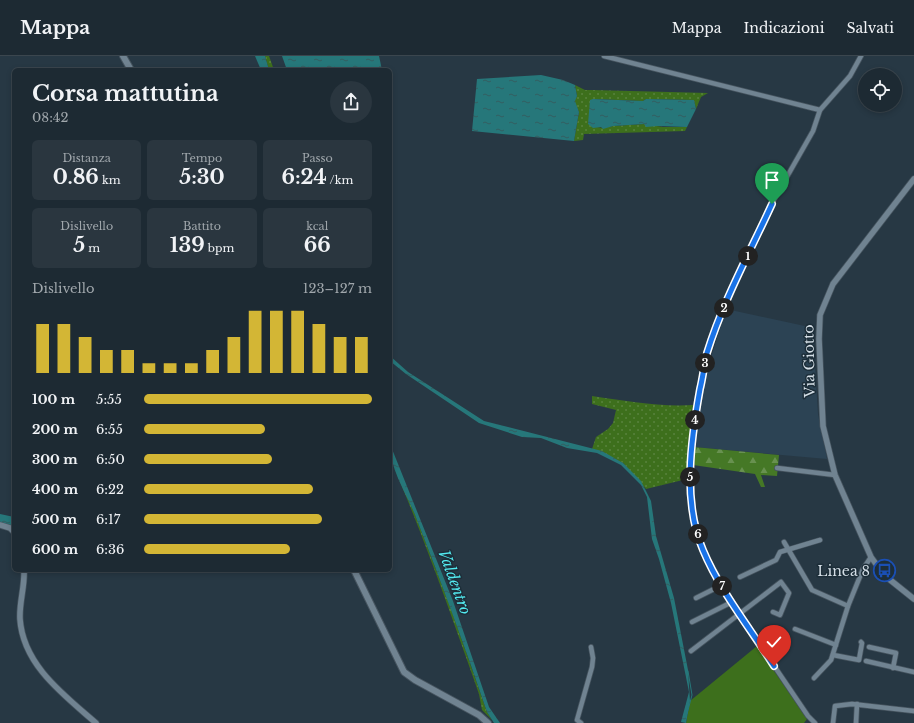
<!DOCTYPE html>
<html lang="it">
<meta charset="utf-8">
<style>
body{margin:0;font-family:"Libre Baskerville",serif;background:#2a363f;color:#f1f3f6;height:100vh;display:flex;flex-direction:column;font-size:15px;white-space:nowrap}
*{box-sizing:border-box;margin:0}
p{font-size:13px;color:#a0a7ac}
.icon{flex:none;width:22px;height:22px;fill:none;stroke:currentColor;stroke-width:2;stroke-linecap:round;stroke-linejoin:round}
.map{position:relative;flex:1;overflow:hidden}
.drawer{position:absolute;left:12px;top:12px;width:380px;height:504px;display:flex;flex-direction:column;background:#1d2a33;border-radius:6px;box-shadow:0 2px 6px #0003,0 0 0 1px #3b464e}
.drawer>*{flex:none}
.fabs{position:absolute;left:858px;top:12px;display:grid;gap:8px}
.fabs a{display:grid;place-items:center;width:44px;height:44px;border-radius:50%;background:#1d2a33;box-shadow:0 2px 6px #0003,0 0 0 1px #3b464e;font-size:20px}
.pin{position:absolute;display:grid;place-items:center;width:34px;height:34px;color:#fff;margin:-41px -17px;border-radius:50% 50% 50% 0;rotate:-45deg;box-shadow:0 0 4px #0007}
.pin .icon{rotate:45deg}
.km{position:absolute;width:20px;height:20px;margin:-10px;border-radius:50%;background:#222;color:#fff;font-size:11px;line-height:20px;text-align:center}
.round{display:grid;place-items:center;flex:none;width:42px;height:42px;border-radius:21px;background:#2a363f}
.headline{display:flex;align-items:center;justify-content:space-between;height:68px;padding:0 20px}
h1{font-size:22px;font-weight:700;line-height:30px}
.stats{display:grid;grid-template-columns:repeat(3,1fr);gap:6px;height:68px;padding:4px 20px}
.stats div{display:grid;align-content:center;border-radius:6px;background:#2a363f;text-align:center}
.stats b{font-size:20px;font-weight:700}
.stats small{font-size:11px;font-weight:400}
.stats p{font-size:11px}
.chart{height:112px;padding:8px 20px}
.chart p{display:flex;justify-content:space-between}
.chart svg{width:100%;height:72px;margin-top:4px;stroke:#d3b635;stroke-width:6}
ul{padding:0 20px;list-style:none;font-size:13px}
li{display:grid;grid-template-columns:64px 48px 1fr;align-items:center;height:30px}
li i{height:10px;border-radius:5px;background:#d3b635}
header{display:flex;align-items:center;gap:24px;box-sizing:border-box;height:56px;padding:0 20px;background:#1d2a33;border-bottom:1px solid #3b464e}
header strong{font-size:19px}
nav{display:flex;gap:22px;margin-inline-start:auto;font-size:14px}
.map>svg:first-child{display:block}
</style>
<header>
<strong>Mappa</strong>
<nav><a>Mappa</a><a>Indicazioni</a><a>Salvati</a></nav>
</header>
<div class="map">
<svg width="914" height="667" viewBox="0 0 914 667">
<defs>
<pattern id="grass-dots" width="8" height="8" patternUnits="userSpaceOnUse"><rect width="8" height="8" fill="#3d6f1c"/><path d="M2 2h.1M6 6h.1" fill="none" stroke="#58833d" stroke-width="1.8" stroke-linecap="round"/></pattern>
<pattern id="forest-firs" width="22" height="20" patternUnits="userSpaceOnUse"><rect width="22" height="20" fill="#457826"/><path d="M5 1l3.5 6h-7zM16 11l3.5 6h-7z" fill="#689150"/></pattern>
<pattern id="water-ripples" width="26" height="14" patternUnits="userSpaceOnUse"><rect width="26" height="14" fill="#26777a"/><path d="M2 4q2-2 4 0t4 0M15 11q2-2 4 0t4 0" fill="none" stroke="#335d60"/></pattern>
</defs>
<rect width="100%" height="100%" fill="#273844"/>
<path fill="#2c4354" d="M726,253l88,19v22l4,64 9,45 -133,-12 11,-70z"/>
<g fill="url(#grass-dots)">
<path d="M265,0h4l5,14h-5z"/>
<path d="M575,29l10,5h7l116,3 -7,4 -5,12 -2,-9 -48,-1 -3,2 -50,-2 4,28 6,1 10,-2 31,-2 19,3h24l-2,4 -101,3 -1,6 -9,1 5,-29 -5,-11 3,-5z"/>
<path d="M592,340c34,5 67,11 101,9l-5,39 -1,35 -41,10 -23,-26 -31,-14 4,-12 12,-8 5,-6 3,-13 -24,-6z"/>
<path d="M393,409l21,47 37,97 36,103 5,8 -10,-10 -3,-16c-27,-77 -54,-154 -86,-229z"/>
</g>
<path fill="url(#forest-firs)" d="M694,391l85,8 -2,21 -16,-1 4,12h-4l-6,-13 -62,-9z"/>
<path fill="#3d6f1c" d="M757,590l50,73 -3,4h-118l4,-22z"/>
<g fill="url(#water-ripples)">
<path d="M255,0h10l4,14h-8z"/>
<path d="M282,0h97l3,14h-95z"/>
<path d="M541,19l22,5 12,5 2,11 -2,5 4,11 -5,29 -102,-10 5,-52z"/>
<path d="M593,43l50,2 3,-2 48,1 2,9 -9,18 -29,-1 -12,1 -2,-3 -31,2 -10,3 -2,-2 -8,1 -5,-4 2,-24z"/>
<path d="M390,300l18,16 76,49 118,30 21,12 18,18 10,20 5,35 18,62 14,72 2,31 -4,22 -5,-1 8,-30 -18,-89 -12,-44 -7,-20 -5,-42 -6,-12 -20,-20 -24,-12 -30,-5 -26,-10 -19,-1 -43,-14 -73,-49 -16,-13z"/>
<path d="M390,388l63,157 36,106 11,16h-6l-7,-11c-22,-65 -45,-128 -70,-192 -9,-25 -27,-49 -27,-76z"/>
<path d="M0,458l14,3v10l-14,-5z"/>
</g>
<g fill="none" stroke-linecap="round" stroke-linejoin="round">
<path stroke="#26777a" stroke-width="1" d="M687,658l5,-19 -4,-24"/>
<defs>
<g id="minor">
<path d="M604,0l216,54"/>
<path d="M777,412l58,7"/>
<path d="M784,486l28,48 36,16"/>
<path d="M740,521l36,-17 4,-8 40,-12"/>
<path d="M696,542l26,-13"/>
<path d="M692,566l40,-20"/>
<path d="M795,573l41,16"/>
<path d="M869,591l27,6 -3,15"/>
<path d="M691,595l90,-69 8,11 -9,22 -7,-3"/>
<path d="M833,599l26,5 3,-17 -1,-1"/>
<path d="M866,605l48,11"/>
<path d="M814,622l17,-18 17,-54 15,-37 8,-12"/>
<path d="M581,667l-4,-3 15,-53 1,-9 -2,-11"/>
<path d="M815,667l-7,-7 -69,-102 -37,-65 -10,-41 -1,-62 16,-92 14,-38 51,-113 41,-72 7,-21 30,-34 11,-20"/>
<path d="M833,667l2,-17 17,-2 62,7"/>
<path d="M856,667l1,-19"/>
</g>
<g id="tertiary">
<path d="M914,123l-81,105 -13,31 -1,24 4,87 12,49 36,82 13,18 30,24"/>
<path d="M0,469l10,3 4,4"/>
<path d="M24,514c1,16 -5,33 -4,49 3,46 44,76 76,104"/>
</g>
<g id="secondary">
<path d="M123,0l8,14"/>
<path d="M354,514l50,102 11,8 64,35 9,8"/>
</g>
</defs>
<use href="#minor" stroke="#46545f" stroke-width="6"/>
<use href="#tertiary" stroke="#46545f" stroke-width="7"/>
<use href="#secondary" stroke="#46545f" stroke-width="8"/>
<use href="#minor" stroke="#708391" stroke-width="4.5"/>
<use href="#tertiary" stroke="#708391" stroke-width="5.5"/>
<use href="#secondary" stroke="#708391" stroke-width="6"/>
</g>
<g fill="none" stroke-linecap="round" stroke-linejoin="round">
<defs>
<path id="route" d="M772,148c-22,48 -49,97 -65,149 -3,12 -4,24 -7,36 -9,50 -18,112 3,161 17,41 47,78 71,116"/>
</defs>
<use href="#route" stroke="#fff" stroke-width="8"/>
<use href="#route" stroke="#1a73e8" stroke-width="5"/>
</g>
<defs>
<symbol id="bus-ring" viewBox="-11 -11 22 22"><circle r="9.5" fill="#1d2e39" stroke="#1a4fb4" stroke-width="1.5"/><path d="M-5-6H5V4H4V6H2V4H-2V6H-4V4H-5ZM-3.5-4V0h7V-4ZM-3.5 1.2v1.5H-2V1.2ZM2 1.2v1.5H3.5V1.2Z" fill="#1a4fb4"/></symbol>
</defs>
<g fill-rule="evenodd">
<use href="#bus-ring" x="872" y="502" width="25" height="25"/>
</g>
<g text-anchor="middle" dominant-baseline="central" stroke-width="3" stroke-linejoin="round" paint-order="stroke">
<g font-size="14" fill="#d4dee6" stroke="#1d2e39">
<text transform="translate(809 305) rotate(-91)">Via Giotto</text>
</g>
<g font-size="14" fill="#d4dee6" stroke="#1d2e39" text-anchor="end">
<text x="870" y="515">Linea 8</text>
</g>
<g font-size="15" font-style="italic" fill="#53eaf0" stroke="#1d2e39">
<text transform="translate(455 526) rotate(70)">Valdentro</text>
</g>
</g>
</svg>
<div class="fabs">
<a><svg class="icon" aria-label="locate" viewBox="0 0 24 24"><circle cx="12" cy="12" r="6"/><path d="M12 2v4M12 18v4M2 12h4M18 12h4"/></svg></a>
</div>
<div class="pin" style="left:772px;top:148px;background:#1e9e55"><svg class="icon" aria-label="arrive" viewBox="0 0 24 24"><path d="M6 21V4h12l-3 4 3 4H6"/></svg></div>
<div class="pin" style="left:774px;top:610px;background:#d93025"><svg class="icon" aria-label="check" viewBox="0 0 24 24"><path d="M5 12l5 5 9-10"/></svg></div>
<b class="km" style="left:748px;top:200px">1</b>
<b class="km" style="left:724px;top:252px">2</b>
<b class="km" style="left:705px;top:307px">3</b>
<b class="km" style="left:695px;top:364px">4</b>
<b class="km" style="left:690px;top:421px">5</b>
<b class="km" style="left:698px;top:478px">6</b>
<b class="km" style="left:722px;top:530px">7</b>
<section class="drawer">
<div class="headline"><div><h1>Corsa mattutina</h1><p>08:42</p></div><a class="round"><svg class="icon" aria-label="share" viewBox="0 0 24 24"><path d="M12 15V3M7 8l5-5 5 5M5 13v7h14v-7"/></svg></a></div>
<div class="stats">
<div><p>Distanza</p><b>0.86<small> km</small></b></div>
<div><p>Tempo</p><b>5:30</b></div>
<div><p>Passo</p><b>6:24<small> /km</small></b></div>
</div>
<div class="stats">
<div><p>Dislivello</p><b>5<small> m</small></b></div>
<div><p>Battito</p><b>139<small> bpm</small></b></div>
<div><p>kcal</p><b>66</b></div>
</div>
<div class="chart"><p><span>Dislivello</span>123–127 m</p>
<svg viewBox="0 0 160 44" preserveAspectRatio="none"><path d="M5 44V14M15 44V14M25 44V22M35 44V30M45 44V30M55 44V38M65 44V38M75 44V38M85 44V30M95 44V22M105 44V6M115 44V6M125 44V6M135 44V14M145 44V22M155 44V22"/></svg>
</div>
<ul>
<li><b>100 m</b>5:55<i style="width:100%"></i></li>
<li><b>200 m</b>6:55<i style="width:53%"></i></li>
<li><b>300 m</b>6:50<i style="width:56%"></i></li>
<li><b>400 m</b>6:22<i style="width:74%"></i></li>
<li><b>500 m</b>6:17<i style="width:78%"></i></li>
<li><b>600 m</b>6:36<i style="width:64%"></i></li>
</ul>
</section>
</div>
